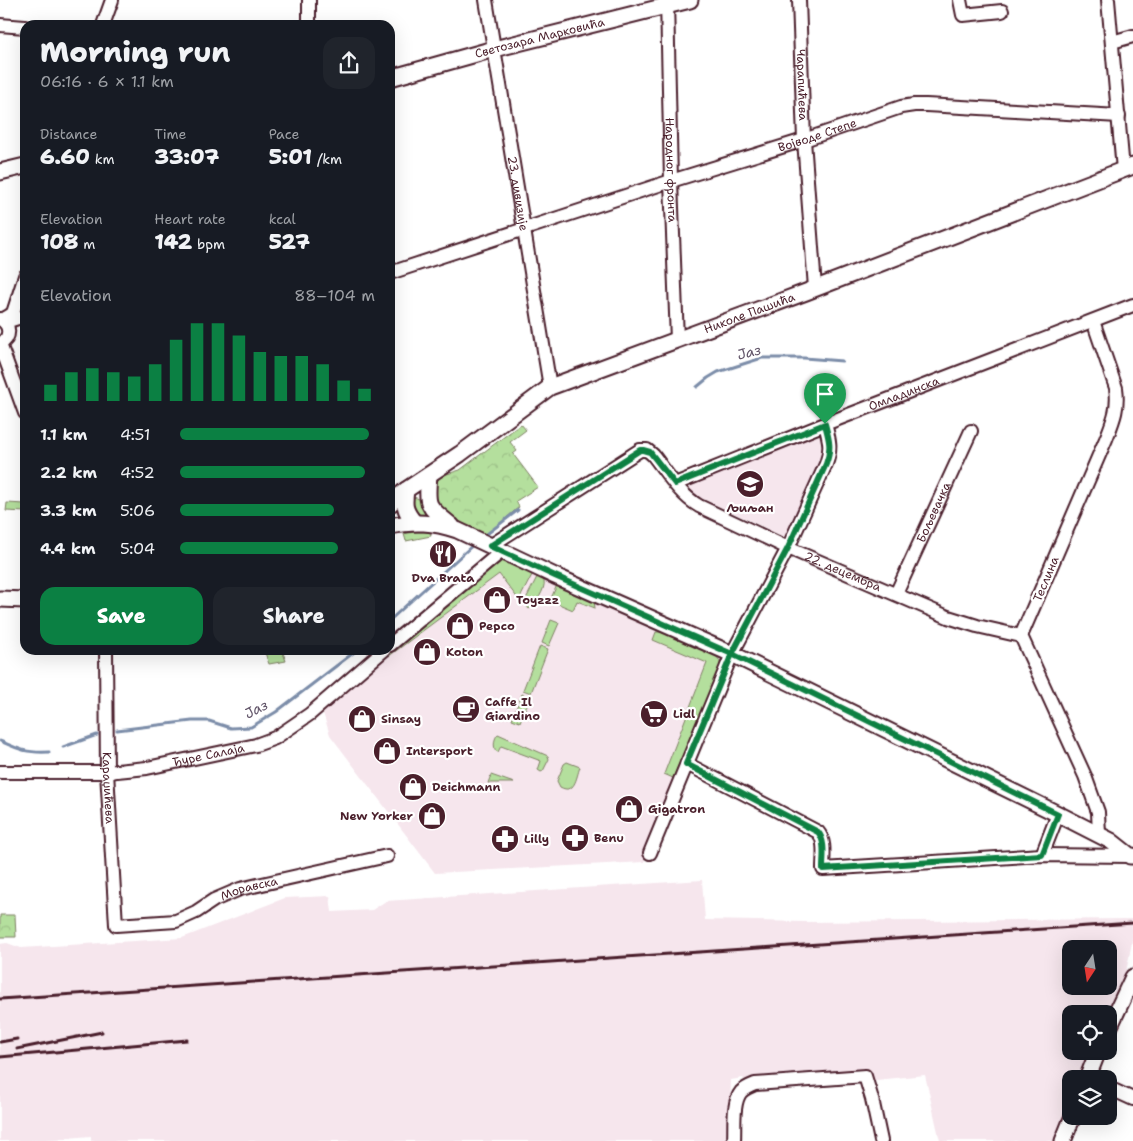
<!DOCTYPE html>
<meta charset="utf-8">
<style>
body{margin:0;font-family:"Shantell Sans",sans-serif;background:#20242c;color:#f1f3f6;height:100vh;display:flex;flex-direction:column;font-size:19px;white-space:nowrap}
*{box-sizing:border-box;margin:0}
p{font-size:16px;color:#9ea1a6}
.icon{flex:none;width:28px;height:28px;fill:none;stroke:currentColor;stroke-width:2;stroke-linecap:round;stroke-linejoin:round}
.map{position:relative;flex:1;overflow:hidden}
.drawer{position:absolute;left:20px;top:20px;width:375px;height:635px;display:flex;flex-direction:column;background:#171b24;border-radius:15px;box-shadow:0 5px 20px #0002}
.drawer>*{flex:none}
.needle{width:32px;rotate:192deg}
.tools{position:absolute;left:1062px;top:940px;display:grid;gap:10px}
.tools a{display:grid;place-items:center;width:55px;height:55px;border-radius:10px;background:#171b24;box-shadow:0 5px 20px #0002;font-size:25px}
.pin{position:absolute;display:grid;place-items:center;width:42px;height:42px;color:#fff;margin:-51px -21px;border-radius:50% 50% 50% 0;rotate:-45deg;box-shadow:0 0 5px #0007}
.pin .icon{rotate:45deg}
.round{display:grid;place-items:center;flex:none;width:52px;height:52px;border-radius:15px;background:#20242c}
.head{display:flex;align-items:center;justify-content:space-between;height:85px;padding:0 20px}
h1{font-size:28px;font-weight:800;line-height:38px}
.stats{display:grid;grid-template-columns:repeat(3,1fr);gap:8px;height:85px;padding:5px 20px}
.stats div{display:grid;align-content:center}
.stats b{font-size:21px;font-weight:800}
.stats small{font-size:14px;font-weight:400}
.stats p{font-size:14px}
.chart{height:140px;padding:10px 20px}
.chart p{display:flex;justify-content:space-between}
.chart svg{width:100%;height:90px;margin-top:5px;stroke:#0b8043;stroke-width:6}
.primary-button{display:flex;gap:10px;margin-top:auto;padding:10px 20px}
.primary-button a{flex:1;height:58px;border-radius:15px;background:#0b8043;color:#fff;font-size:20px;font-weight:800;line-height:58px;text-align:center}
.primary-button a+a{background:#20242c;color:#f1f3f6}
ul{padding:0 20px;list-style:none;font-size:16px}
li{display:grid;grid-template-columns:80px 60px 1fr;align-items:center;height:38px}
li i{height:12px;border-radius:6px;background:#0b8043}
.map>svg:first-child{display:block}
</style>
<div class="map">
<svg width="1133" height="1141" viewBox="0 0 1133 1141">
<defs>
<pattern id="park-crowns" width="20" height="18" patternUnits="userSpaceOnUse" patternTransform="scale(1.25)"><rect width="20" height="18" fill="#b4df9d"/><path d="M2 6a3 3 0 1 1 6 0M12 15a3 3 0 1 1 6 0" fill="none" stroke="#9cbf87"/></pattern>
</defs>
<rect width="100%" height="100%" fill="#fff"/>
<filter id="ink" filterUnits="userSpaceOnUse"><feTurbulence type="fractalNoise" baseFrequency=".02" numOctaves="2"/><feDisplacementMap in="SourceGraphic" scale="10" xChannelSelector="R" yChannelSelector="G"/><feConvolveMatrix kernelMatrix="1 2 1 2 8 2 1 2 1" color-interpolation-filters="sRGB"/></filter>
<g filter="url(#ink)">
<g fill="#f6e6ed" fill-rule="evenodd">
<path d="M821,431l4,15 -1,8 -37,84 -94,-44 -4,-4v-5z"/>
<path d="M503,558l227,103 -86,201 -209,11 -105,-138 -8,-25z"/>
<path d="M702,880l3,40 100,2 327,-3 1,18 -7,35 -17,42h-38v37h22l-11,28h-11v27l-14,35h-117l-15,-66 -174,18 -8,-15 -12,2 -2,61h-638v-5l-59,5h-32v-197l7,-1 14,5 161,-10 103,-40 45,-2 2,16 40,-2 14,-9zM1071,949h38v37h-38z"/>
</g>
<g fill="#b4df9d" stroke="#7f7f64">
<path d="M411,497c12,0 17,11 23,20l-19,-1z"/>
<path d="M7,503l18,1v8l-19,-1z"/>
<path d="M414,532h16l1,4 -25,5 -2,-7z"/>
<path d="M504,558l29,15 -14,27 -20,-26 -110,82 -2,-3z"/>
<path d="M538,575c3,2 5,2 6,6 2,8 -9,24 -15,28l-5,-6z"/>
<path d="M557,585h2l35,16 1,7 -18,-7 -4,9 -19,-8 -2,-2v-4z"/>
<path d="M551,620l8,3 -10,23 -7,-3z"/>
<path d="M656,632h5l55,24 4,5v5l-47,112 -9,-4 43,-111 -54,-23z"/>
<path d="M540,646l8,3 -17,44 -8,-3z"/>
<path d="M264,650h18l4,11 -17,3z"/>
<path d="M522,694l8,3 -10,25 -8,-3z"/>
<path d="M498,734l50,22 1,3 -6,12 -2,1 -3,-2 3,-9 -40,-15 -3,6 -2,-1c-3,-4 -2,-13 2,-17z"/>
<path d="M567,762l13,5c-4,11 -5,28 -20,20l-3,-6 7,-17z"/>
<path d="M491,775l23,8h-26z"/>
</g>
<g fill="url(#park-crowns)" stroke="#7f7f64">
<path d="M521,424l5,6 -16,12 7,9 -4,3 25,33 -22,14 3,6 -34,29 -31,-13 -17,-19 -1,-8v-10l2,-6 4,-4 5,-2 13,-4z"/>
<path d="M0,915h15l1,22h-16z"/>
</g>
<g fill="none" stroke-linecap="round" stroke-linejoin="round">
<g stroke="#7c8da9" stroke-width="3">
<path d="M697,387l11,-9 10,-6 44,-14h42l38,3"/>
<path d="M483,537l35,-27"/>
<path d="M390,620l84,-76"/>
<path d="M117,730l75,-9h17l22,7 20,-1 25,-15 81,-62"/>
<path d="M0,741c20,9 26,12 49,11"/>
<path d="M63,747l34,-12"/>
</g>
<defs>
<g id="minor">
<path d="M309,0v25"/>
<path id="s1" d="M486,0l64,387"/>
<path id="s2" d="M667,0l4,181 6,159"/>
<path id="s3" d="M799,0l5,140 11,148"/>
<path d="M960,0l3,15 39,-4"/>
<path d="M1108,0l15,170"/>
<path d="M0,25l25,2"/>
<path d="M103,25l9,-25"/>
<path d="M1112,42l21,-6"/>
<path id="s4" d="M390,273l281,-92 133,-41 97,-33 13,-2h12l193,11"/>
<path d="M0,319c11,6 11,19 0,25"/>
<path d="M2,320l7,-4 4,-3 12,-37"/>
<path d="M1093,321l23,67c3,20 -3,33 -10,51l-85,197 64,140 13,36 1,23"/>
<path d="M5,322l13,-4 7,-1"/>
<path d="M0,344l25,69"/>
<path id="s5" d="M675,484l150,-60 308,-119"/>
<path id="s6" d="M490,546l150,-96h7l6,5c14,18 26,39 46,51l89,42 160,69 29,9 44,10"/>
<path id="s7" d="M896,594l75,-163"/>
<path d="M390,645l112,-94"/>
<path id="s8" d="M106,650l1,122 9,153 60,-4 20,-9 18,-12 26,-11 147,-33"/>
<path d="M687,764l131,68c8,9 5,25 5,37l219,-14 88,1"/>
<path id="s9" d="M0,772h107l40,-4 109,-23 19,-7 35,-24 74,-64"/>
<path d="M650,853l82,-199 56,-106 38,-84c6,-16 3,-25 -1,-40"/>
<path d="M1042,855l16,-41"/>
<path d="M1109,1088l24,11"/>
<path d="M734,1141c1,-14 -2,-38 7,-49 4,-4 9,-6 14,-8l110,-8 7,23 9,42"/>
</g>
<g id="tertiary">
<path id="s10" d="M390,78l104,-29 196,-49"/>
<path d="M0,172l25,-6"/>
<path d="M429,475c-3,32 -2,31 23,51"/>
<path d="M406,490c-2,15 -2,20 8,32"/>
<path id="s11" d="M390,504l16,-14 54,-36 90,-67 256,-95 327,-126"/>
<path d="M390,526c25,-5 43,-4 67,4l98,46 177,78 326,160 53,27 19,15h3"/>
<path d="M0,599l25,1"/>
<path d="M1109,1028l24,-51"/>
<path d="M1087,1079l11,-28"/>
<path d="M1063,1141l10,-25"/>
</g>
</defs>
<use href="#minor" stroke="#4a1f2b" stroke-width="16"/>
<use href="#tertiary" stroke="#4a1f2b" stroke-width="19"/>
<use href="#minor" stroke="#fff" stroke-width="12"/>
<use href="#tertiary" stroke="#fff" stroke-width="15"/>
<g stroke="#4a1f2b" stroke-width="3">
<path d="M0,999l1133,-76"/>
<path d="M0,1042l17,-3"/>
<path d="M17,1049l85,-17"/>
<path d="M0,1057l187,-17"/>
</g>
</g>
</g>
<g fill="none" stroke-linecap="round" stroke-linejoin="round" filter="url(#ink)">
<defs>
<path id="route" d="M825,424l-150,60 -25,-32 -7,-2h-3l-150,96 65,30 177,78 -46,110 132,68c8,9 5,25 5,37l219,-14 16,-41 -326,-160 56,-106 38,-84c6,-16 3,-25 -1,-40"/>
</defs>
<use href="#route" stroke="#fff" stroke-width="10"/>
<use href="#route" stroke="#0b8043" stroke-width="6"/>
</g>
<defs>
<symbol id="school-disc" viewBox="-11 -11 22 22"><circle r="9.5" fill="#4a1f2b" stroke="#fff"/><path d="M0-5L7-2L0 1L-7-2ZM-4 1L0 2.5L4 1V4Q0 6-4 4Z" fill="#fff"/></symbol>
<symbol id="restaurant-disc" viewBox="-11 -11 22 22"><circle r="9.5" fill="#4a1f2b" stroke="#fff"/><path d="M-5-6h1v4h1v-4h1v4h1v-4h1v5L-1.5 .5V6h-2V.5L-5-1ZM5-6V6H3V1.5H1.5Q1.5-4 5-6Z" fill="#fff"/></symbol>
<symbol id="shop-disc" viewBox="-11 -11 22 22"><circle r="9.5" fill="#4a1f2b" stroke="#fff"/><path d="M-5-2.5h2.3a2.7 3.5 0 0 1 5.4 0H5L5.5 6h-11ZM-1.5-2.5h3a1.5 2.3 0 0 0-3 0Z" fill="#fff"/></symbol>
<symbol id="cafe-disc" viewBox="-11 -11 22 22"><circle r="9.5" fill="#4a1f2b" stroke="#fff"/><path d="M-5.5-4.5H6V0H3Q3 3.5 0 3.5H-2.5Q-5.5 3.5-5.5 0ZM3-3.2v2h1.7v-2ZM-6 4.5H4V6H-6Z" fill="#fff"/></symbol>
<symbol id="supermarket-disc" viewBox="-11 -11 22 22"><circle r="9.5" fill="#4a1f2b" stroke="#fff"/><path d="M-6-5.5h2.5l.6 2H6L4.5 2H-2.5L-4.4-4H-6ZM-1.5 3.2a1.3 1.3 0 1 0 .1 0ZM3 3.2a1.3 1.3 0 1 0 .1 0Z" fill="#fff"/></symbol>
<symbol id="pharmacy-disc" viewBox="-11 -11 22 22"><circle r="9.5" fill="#4a1f2b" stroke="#fff"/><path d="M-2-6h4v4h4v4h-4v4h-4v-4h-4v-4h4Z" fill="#fff"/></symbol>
</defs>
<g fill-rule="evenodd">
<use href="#school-disc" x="734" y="468" width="32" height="32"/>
<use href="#restaurant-disc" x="427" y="538" width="32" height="32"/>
<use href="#shop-disc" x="481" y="584" width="32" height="32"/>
<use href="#shop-disc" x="444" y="610" width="32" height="32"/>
<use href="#shop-disc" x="411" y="636" width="32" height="32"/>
<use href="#cafe-disc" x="450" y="693" width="32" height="32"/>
<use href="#supermarket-disc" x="638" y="698" width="32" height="32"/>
<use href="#shop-disc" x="346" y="703" width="32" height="32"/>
<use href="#shop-disc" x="371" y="735" width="32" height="32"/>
<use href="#shop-disc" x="397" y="771" width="32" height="32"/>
<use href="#shop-disc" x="613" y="793" width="32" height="32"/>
<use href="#shop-disc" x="416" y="800" width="32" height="32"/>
<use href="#pharmacy-disc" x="559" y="822" width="32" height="32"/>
<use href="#pharmacy-disc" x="489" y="823" width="32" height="32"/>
</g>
<g text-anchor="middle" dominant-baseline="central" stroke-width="4.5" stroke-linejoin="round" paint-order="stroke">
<g font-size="12" fill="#4a1f2b" stroke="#fff">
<text stroke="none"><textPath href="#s10" startOffset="155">Светозара Марковића</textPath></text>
<text stroke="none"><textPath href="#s3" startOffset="85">Чарапићева</textPath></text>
<text stroke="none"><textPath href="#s4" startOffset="449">Војводе Степе</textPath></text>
<text stroke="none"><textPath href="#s2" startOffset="170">Народног фронта</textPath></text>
<text stroke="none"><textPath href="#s1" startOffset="196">23. дивизије</textPath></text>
<text stroke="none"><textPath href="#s11" startOffset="411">Николе Пашића</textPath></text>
<text stroke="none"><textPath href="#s5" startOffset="246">Омладинска</textPath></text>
<text stroke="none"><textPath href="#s7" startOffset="90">Бољевачка</textPath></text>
<text stroke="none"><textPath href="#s6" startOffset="420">22. децембра</textPath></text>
<text transform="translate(1046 579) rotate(-67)">Теслина</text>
<text stroke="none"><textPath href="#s9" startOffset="210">Ђуре Салаја</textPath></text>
<text stroke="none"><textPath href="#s8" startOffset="138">Караџићева</textPath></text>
<text stroke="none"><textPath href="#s8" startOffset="416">Моравска</textPath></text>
</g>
<g font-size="12" font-weight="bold" fill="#4a1f2b" stroke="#fff" text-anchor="start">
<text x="750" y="508" text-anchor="middle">Љиљан</text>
<text x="443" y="578" text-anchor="middle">Dva Brata</text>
<text x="516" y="600">Toyzzz</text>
<text x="479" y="626">Pepco</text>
<text x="446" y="652">Koton</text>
<text x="485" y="702">Caffe Il<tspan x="485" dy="14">Giardino</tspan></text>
<text x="673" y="714">Lidl</text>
<text x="381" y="719">Sinsay</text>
<text x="406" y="751">Intersport</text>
<text x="432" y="787">Deichmann</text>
<text x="648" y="809">Gigatron</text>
<text x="413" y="816" text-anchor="end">New Yorker</text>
<text x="594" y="838">Benu</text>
<text x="524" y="839">Lilly</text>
</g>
<g font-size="14" font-style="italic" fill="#63566a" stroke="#fff">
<text transform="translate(749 352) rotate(-14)">Јаз</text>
<text transform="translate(256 709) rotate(-27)">Јаз</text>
</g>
</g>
</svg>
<div class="tools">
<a><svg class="needle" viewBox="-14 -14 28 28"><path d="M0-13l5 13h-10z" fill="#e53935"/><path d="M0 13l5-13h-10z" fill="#9ea1a6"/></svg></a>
<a><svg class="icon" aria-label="locate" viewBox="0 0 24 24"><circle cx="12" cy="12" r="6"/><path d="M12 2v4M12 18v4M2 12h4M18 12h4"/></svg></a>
<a><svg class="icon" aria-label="layers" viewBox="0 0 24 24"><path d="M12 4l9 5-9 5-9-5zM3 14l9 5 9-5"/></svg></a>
</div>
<div class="pin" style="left:825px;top:424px;background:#1e9e55"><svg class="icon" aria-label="arrive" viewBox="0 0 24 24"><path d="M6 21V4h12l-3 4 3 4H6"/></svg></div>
<section class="drawer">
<div class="head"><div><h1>Morning run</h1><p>06:16 · 6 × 1.1 km</p></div><a class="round"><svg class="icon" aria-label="share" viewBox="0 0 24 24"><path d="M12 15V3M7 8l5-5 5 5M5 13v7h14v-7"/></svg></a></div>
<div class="stats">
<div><p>Distance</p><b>6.60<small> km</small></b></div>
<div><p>Time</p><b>33:07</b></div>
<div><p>Pace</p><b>5:01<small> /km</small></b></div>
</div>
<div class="stats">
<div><p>Elevation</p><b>108<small> m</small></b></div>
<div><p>Heart rate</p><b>142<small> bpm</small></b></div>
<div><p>kcal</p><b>527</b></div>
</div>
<div class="chart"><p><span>Elevation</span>88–104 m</p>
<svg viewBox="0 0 160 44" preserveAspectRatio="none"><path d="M5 44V36M15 44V30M25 44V28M35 44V30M45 44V32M55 44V26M65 44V14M75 44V6M85 44V6M95 44V12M105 44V20M115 44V22M125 44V22M135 44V26M145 44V34M155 44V38"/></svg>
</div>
<ul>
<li><b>1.1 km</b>4:51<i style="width:97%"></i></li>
<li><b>2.2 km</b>4:52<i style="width:95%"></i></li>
<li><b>3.3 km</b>5:06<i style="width:79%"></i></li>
<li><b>4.4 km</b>5:04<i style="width:81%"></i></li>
</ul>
<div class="primary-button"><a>Save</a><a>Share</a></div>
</section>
</div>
